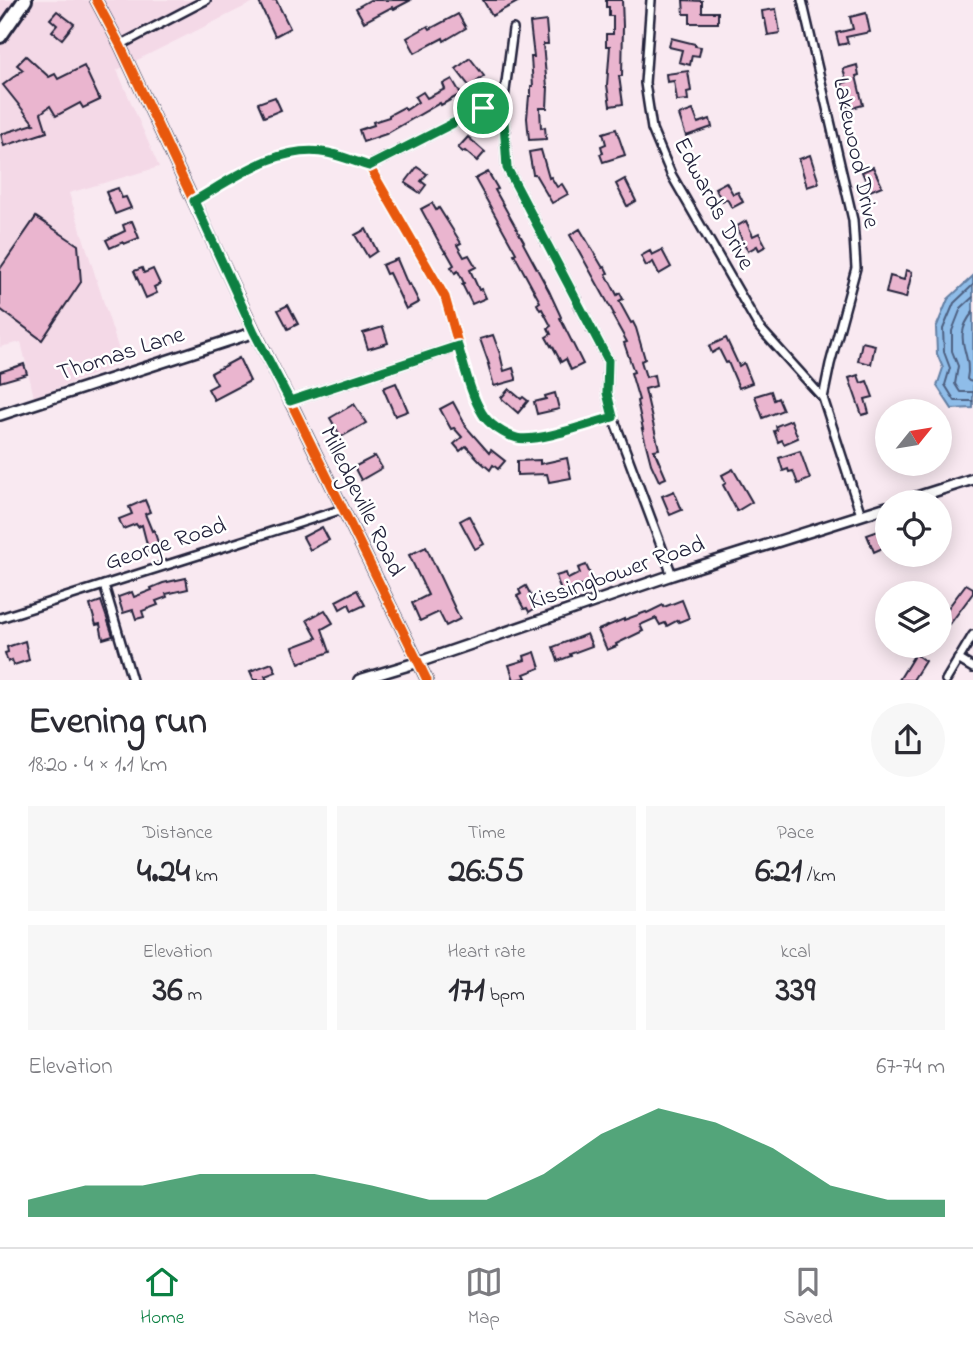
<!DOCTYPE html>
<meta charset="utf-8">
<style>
body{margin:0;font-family:"Indie Flower",sans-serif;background:#f7f7f7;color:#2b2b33;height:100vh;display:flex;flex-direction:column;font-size:26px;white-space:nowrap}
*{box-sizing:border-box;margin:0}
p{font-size:23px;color:#7c7c81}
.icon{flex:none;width:38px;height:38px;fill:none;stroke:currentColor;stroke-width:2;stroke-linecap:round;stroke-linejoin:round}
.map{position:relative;height:680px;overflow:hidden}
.details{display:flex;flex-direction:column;background:#fff;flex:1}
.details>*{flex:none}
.needle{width:46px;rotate:60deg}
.tools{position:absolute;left:875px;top:399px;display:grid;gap:14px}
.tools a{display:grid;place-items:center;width:77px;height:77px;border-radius:50%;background:#fff;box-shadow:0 4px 18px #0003;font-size:35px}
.pin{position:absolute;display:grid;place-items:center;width:60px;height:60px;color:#fff;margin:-30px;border:4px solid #fff;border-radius:50%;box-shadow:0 2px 7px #0007}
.round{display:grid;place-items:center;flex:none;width:74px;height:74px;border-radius:37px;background:#f7f7f7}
.head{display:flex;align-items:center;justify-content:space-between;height:119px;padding:0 28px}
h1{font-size:38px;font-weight:700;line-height:52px}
.figures{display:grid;grid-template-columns:repeat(3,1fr);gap:10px;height:119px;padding:7px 28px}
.figures div{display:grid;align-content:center;border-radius:0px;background:#f7f7f7;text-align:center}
.figures b{font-size:35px;font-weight:700}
.figures small{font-size:19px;font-weight:400}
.figures p{font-size:19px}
.chart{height:196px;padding:14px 28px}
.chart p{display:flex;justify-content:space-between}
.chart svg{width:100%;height:126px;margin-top:7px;fill:#0b8043;opacity:.7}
.menu{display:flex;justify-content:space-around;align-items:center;height:98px;border-top:2px solid #e1e1e2;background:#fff;font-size:19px;color:#7c7c81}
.menu a{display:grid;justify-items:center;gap:4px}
.menu .active{color:#0b8043}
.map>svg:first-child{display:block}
</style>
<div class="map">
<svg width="973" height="680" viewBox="0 0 973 680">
<rect width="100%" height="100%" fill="#f9e9f1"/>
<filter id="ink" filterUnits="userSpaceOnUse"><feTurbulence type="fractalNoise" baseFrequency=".0143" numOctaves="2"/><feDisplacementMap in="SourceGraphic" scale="14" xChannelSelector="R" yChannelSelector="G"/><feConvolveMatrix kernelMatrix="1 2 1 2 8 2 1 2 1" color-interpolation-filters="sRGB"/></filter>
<g filter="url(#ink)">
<path fill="#f4d9e7" d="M0,0h258l-141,70 42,97 -90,26 54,170 -89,34 -13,-55 -21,5z"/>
<path fill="#8fbde9" stroke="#637fa3" stroke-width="2" d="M973,276v132l-21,1 -15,-23 6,-18 -6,-14 -1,-26 12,-29z"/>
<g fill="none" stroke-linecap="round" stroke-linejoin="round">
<g stroke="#4e6081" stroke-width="2">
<path d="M973,285l-19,18 -11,26 1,23 6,16 -5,17 10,16h18"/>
<path d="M973,297l-12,11 -9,23v20l6,15 -3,18 5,8h13"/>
<path d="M973,312c-23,28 0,40 -6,67l2,2 4,1"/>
</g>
</g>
<g fill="#eab5cf" stroke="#22223b" stroke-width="2">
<path d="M258,0h18l14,28 -15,8z"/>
<path d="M370,0h41l-17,9 -2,-2 -28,15 -8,-14z"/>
<path d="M483,0h38l-29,16z"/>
<path d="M606,0h16l1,26 -1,50h-3l4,28 -13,2 -3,-21 3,-39h-4v-12h7v-18h-4v-9h-3z"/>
<path d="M683,0l19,1v11h16v11h-28v-9h-6z"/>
<path d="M776,9l4,24 -12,2 -3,-16h-2l-1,-8z"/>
<path d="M57,11l17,13 -12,15 -10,-8 5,-6 -7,-6z"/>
<path d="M866,13l4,19 -24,5 2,6 -9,2 -3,-12 17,-4 -3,-12z"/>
<path d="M458,14l8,14 -22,13 -1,-3 -28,15 -8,-15 21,-12 2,3z"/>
<path d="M546,21l2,23h-5l4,43h1l-1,21h-7l1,20 4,-1 1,12 -17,1 -2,-22 2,-22h2v-10h2l-2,-29h3l-4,-34z"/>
<path d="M671,38l24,6v2l6,1 -2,9 -7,-1 -2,10 -11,-3 3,-12 -13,-3z"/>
<path d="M26,56l23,21 6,-3 3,5 26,-13 16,34 -17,8 -3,-5 -24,13 -6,-10 -9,7 6,19 -43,14 -3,-12 33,-10 -31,-39 20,-15 -6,-5z"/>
<path d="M470,58l14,18 -14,11 -14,-18z"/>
<path d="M857,65l2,10 -3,1 7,29 -15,4 -6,-26 5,-1 -4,-13z"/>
<path d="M688,71l3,20 -4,1 1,8 -11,1 -3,-20 -7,1 -1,-8z"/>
<path d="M452,79l9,15 -20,11 -1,-2 -54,31 -23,8 -4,-12 15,-5 -1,-3 16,-5v-2l15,-8 2,3 12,-8 -3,-5 8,-5 4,6 18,-9 -2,-5z"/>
<path d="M275,97l6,13 -17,7 -6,-14z"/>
<path d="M693,110l5,13 12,-4 2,8 -26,9 -7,-21z"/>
<path d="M616,129l9,26 -22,7 -3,-8 3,-1 -2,-7 5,-2 -3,-11z"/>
<path d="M468,137l17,15 -8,9 -12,-10 -2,1 -5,-4z"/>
<path d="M541,150l8,28 2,-1 6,10 5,-3 6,10 -16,9 -17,-29h-2l-4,-22z"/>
<path d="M810,155l9,28 -12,4 -8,-28z"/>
<path d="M417,167l10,7 -6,7 5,4 -6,8 -15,-10z"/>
<path d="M873,167l9,19 -12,5 -8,-19z"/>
<path d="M488,172l10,17 -3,1 29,52 -1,1 26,48 12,26 -1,1 23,46 -12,6 -5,-11 -5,3 -9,-17 -1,1 -5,-9 5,-3 -3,-6 3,-2 -9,-17 -2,1 -3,-6 3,-2 -26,-48 2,-1 -41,-74z"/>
<path d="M625,179l11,22 -9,5 -11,-22z"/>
<path d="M726,182l7,12 5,-2 5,10 -11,6 -5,-9 -5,2 -7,-13z"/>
<path d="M118,188l4,10 4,-1 5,11 -16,6 -9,-22z"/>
<path d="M432,203l4,7 3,-2 22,35 -4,2 7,12 5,-2 7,12 -6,3 9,20 3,-1 4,9 -14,6 -10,-20 2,-1 -6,-12 -3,2 -4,-6 3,-2 -8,-14 -1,1 -6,-10 -18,-33z"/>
<path d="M36,217l42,28 3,37 -39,58 -42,-31v-40z"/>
<path d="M132,221l7,17 -15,6 -1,-2 -13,6 -4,-8 19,-9 -2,-6z"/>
<path d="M746,221l7,15 6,-3 7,13 -7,4 -2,-4 -9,5 -12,-24z"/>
<path d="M366,229l11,22 -9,6 -13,-22z"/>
<path d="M580,229l23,39 2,-1 3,6 -2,1 11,21 3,-2 3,6 -4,2 12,22 2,-1 3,6 9,31 -4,2 5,16 8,-2 2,11 -11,3 14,60 -5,1 12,28 -7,3 -8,-17 -9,-35h1l-6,-28 2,-1 -8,-27 3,-1 -10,-29 3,-1 -15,-27 2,-1 -44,-79z"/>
<path d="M662,250l9,17 -12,7 -6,-12 -7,4 -5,-10 9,-5 2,4z"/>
<path d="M397,259l11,26 2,-1 9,18 -13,7 -17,-36 -3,1 -4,-9z"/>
<path d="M142,268l2,5 9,-4 7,15 -6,3 3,6 -11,5 -12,-27z"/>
<path d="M906,270l6,2 -6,26 -20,-5 4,-17 14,4z"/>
<path d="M288,305l10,19 -10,5 -10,-19z"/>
<path d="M383,327l5,16 -20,6 -5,-16z"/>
<path d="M493,335l7,19 4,17 9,-3 3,10v2l-22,6 -6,-22h1l-9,-25z"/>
<path d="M726,338l13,28 5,-3 8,20 -13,5 -11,-26 -2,1 -7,-14 -7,4 -3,-7z"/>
<path d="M862,342l13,3 -4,19 -13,-3z"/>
<path d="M239,358l11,23 -36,19 -6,-11 9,-5 -6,-11z"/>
<path d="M24,364l3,10 -27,8v-10z"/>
<path d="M858,375l3,8 6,-2 6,16 -8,2 4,14 -7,2 -13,-37z"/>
<path d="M396,383l12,28 -13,5 -12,-28z"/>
<path d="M509,389l12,10 2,-2 5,4 -10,12 -17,-15z"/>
<path d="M771,391l3,9 4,-2 5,12 -20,8 -8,-22z"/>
<path d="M555,393l4,16 -22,5 -3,-12 12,-3 -1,-3z"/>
<path d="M453,402l14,26 22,25 2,-3 14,11 -7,8 -5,-4 -3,5 -9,-8 -15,-16 -6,5 -6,-7 8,-7 -8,-9 -3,1 -11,-20z"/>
<path d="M354,404l12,19 -25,14 -11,-19z"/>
<path d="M791,420l7,18 -14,6 -2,-4 -4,2 -4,-11 3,-1 -1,-4z"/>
<path d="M800,451l10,28 -12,5 -5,-13 -4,1 -1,-3 -5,2 -4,-13z"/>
<path d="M375,456l7,12 -21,12 -7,-13z"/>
<path d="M567,458l4,20 -22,4 -2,-8 -30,1v-14l23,-1v4z"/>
<path d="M733,469l19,33 -15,9 -14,-26 3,-2 -4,-8z"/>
<path d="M674,491l8,19 -12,5 -8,-19z"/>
<path d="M145,500l5,12 -5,2 7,17 2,-1 6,19 -11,3 -7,-27 -4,2 -2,-3 -13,5 -4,-10 13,-5 -3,-7z"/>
<path d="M469,516l15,28 -9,5 -15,-28z"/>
<path d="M322,527l7,13 -19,10 -7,-13z"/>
<path d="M887,528v18l-13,6 -7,-17z"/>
<path d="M426,547l34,72 -14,7 -7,-14 -19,9 -8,-18 16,-8 -19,-40z"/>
<path d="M586,565l9,19 -8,4 -2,-4 -14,6 1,1 -10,3 -6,-18 10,-3 2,6 12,-6 -2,-5z"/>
<path d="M186,578l2,11 -22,5 1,3 -11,4 2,4 -16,6 2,6 -8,2 -3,-9 -10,3 -5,-16 14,-5 2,5 18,-7 -1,-2 12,-5z"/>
<path d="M966,584l7,4v5l-23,31 -10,-9v-15l8,8z"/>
<path d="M526,586l11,21 -8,5 -2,-4 -3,1 -7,-13 4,-2 -2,-4z"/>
<path d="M357,590l8,15 -13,6 -3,-7 -9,5 -4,-8z"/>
<path d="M682,600l7,18 -10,4 -1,-2 -11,6 -2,-3 -5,2 -4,-7 -16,7 3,6 -27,13 1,2 -10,4 -9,-20 26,-11v1l22,-8 1,1 16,-8 1,2z"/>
<path d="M101,601l12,35 -10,3 -3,-15 -4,1 -6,-20z"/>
<path d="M325,610l8,13 -11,6 8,23 -31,11 -6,-16 24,-9 -10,-18z"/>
<path d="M587,634l5,12 -22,8 1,2 -13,5 -5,-14z"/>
<path d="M25,641l4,19 -15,5 -2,-5 -4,2 -3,-9 3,-1 -1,-5z"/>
<path d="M535,652l5,16 -16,6 2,4 -12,2 -5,-15 16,-5 -1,-4z"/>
<path d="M915,654l10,7 -12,19h-14z"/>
<path d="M272,663l4,9 -11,4 2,4h-13l-4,-9z"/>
</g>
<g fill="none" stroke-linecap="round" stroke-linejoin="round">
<defs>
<g id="minor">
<path d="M651,0l-6,83 7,46 19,45 88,153 64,71"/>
<path d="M802,0l51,220 3,48 -26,96 -7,34 38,117"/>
<path d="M513,29l-10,77 4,62 101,192 -1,33 6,24 59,158"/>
<path d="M120,45l86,-45"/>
<path d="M369,166l114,-58 20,-2"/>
<path d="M194,201c40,-23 86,-58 134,-48 14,3 28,9 41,13l76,131 28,100 10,19 16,13 19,10 24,-2 71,-20"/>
<path d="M290,401l168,-55"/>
<path d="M104,585l28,95"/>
<path d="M0,618l343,-109"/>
<path d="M958,659l15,9"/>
<path d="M946,680l27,-45"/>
</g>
<g id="tertiary">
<path d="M96,0l24,45 135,287 35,69 137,279"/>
<path d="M0,415l255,-83"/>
<path d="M901,502l72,-23"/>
<path d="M359,680l60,-18 253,-87 215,-68"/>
</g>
<path id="trunk" d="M0,36l25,-36"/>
</defs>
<use href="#minor" stroke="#22223b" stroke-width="12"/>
<use href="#tertiary" stroke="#22223b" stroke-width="14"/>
<use href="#trunk" stroke="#22223b" stroke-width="18"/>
<use href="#minor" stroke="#fff" stroke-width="7"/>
<use href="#tertiary" stroke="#fff" stroke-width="9"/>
<use href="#trunk" stroke="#fff" stroke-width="12"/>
<defs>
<g id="cycleway">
<path d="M96,0l24,45 135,287 35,69 137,279"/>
<path d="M194,201c40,-23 86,-58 134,-48 14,3 28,9 41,13l76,131 28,100 10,19 16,13 19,10 24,-2 71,-20"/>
</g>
</defs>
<use href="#cycleway" stroke="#fff" stroke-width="13"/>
<use href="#cycleway" stroke="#e8590c" stroke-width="9"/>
</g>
</g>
<g fill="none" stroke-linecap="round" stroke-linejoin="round" filter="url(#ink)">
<defs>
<path id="route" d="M503,106l4,62 101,192 -1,33 6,24c-21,6 -77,26 -96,21 -12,-3 -29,-14 -35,-25 -12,-20 -17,-45 -24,-67l-168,55 -36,-69 -60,-131c40,-23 86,-58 134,-48 14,3 28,9 41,13l114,-58z"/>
</defs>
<use href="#route" stroke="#fff" stroke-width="14"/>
<use href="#route" stroke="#0b8043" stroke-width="9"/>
</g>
<g text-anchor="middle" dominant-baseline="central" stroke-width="5" stroke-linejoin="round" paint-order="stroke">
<g font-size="24" fill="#22223b" stroke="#fff">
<text transform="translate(855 153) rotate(78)">Lakewood Drive</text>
<text transform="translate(713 204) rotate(62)">Edwards Drive</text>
<text transform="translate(121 355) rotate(-18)">Thomas Lane</text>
<text transform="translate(361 502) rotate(64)">Milledgeville Road</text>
<text transform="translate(166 545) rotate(-18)">George Road</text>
<text transform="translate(617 574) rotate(-19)">Kissingbower Road</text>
</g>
</g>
</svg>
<div class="tools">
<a><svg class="needle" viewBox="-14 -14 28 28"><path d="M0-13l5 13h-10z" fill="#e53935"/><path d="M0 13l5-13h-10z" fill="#7c7c81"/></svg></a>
<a><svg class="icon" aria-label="locate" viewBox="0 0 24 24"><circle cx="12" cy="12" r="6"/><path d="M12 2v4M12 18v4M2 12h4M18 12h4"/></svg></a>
<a><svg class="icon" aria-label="layers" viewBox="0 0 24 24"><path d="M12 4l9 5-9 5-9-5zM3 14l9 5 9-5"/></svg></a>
</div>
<div class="pin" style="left:483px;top:108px;background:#1e9e55"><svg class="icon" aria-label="arrive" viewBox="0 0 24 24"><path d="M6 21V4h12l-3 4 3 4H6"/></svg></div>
</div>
<section class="details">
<div class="head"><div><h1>Evening run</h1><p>18:20 · 4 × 1.1 km</p></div><a class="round"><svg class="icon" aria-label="share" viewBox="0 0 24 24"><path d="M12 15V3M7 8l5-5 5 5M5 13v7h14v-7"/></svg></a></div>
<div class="figures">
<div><p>Distance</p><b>4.24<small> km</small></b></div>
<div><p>Time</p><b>26:55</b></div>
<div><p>Pace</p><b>6:21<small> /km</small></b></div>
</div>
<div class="figures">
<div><p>Elevation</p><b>36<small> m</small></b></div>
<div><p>Heart rate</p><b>171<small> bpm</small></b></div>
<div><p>kcal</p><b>339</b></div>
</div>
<div class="chart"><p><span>Elevation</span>67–74 m</p>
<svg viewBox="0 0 160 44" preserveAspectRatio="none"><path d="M0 44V38L10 33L20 33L30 29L40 29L50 29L60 33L70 38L80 38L90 29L100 15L110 6L120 11L130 20L140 33L150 38L160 38V44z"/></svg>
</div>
</section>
<nav class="menu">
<a class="active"><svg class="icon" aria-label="home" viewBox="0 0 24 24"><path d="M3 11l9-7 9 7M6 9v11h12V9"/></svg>Home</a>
<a><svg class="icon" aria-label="map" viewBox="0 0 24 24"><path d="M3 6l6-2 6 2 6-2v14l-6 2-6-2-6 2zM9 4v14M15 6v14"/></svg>Map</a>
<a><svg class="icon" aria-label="saved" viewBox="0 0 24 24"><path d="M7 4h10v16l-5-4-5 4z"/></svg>Saved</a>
</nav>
